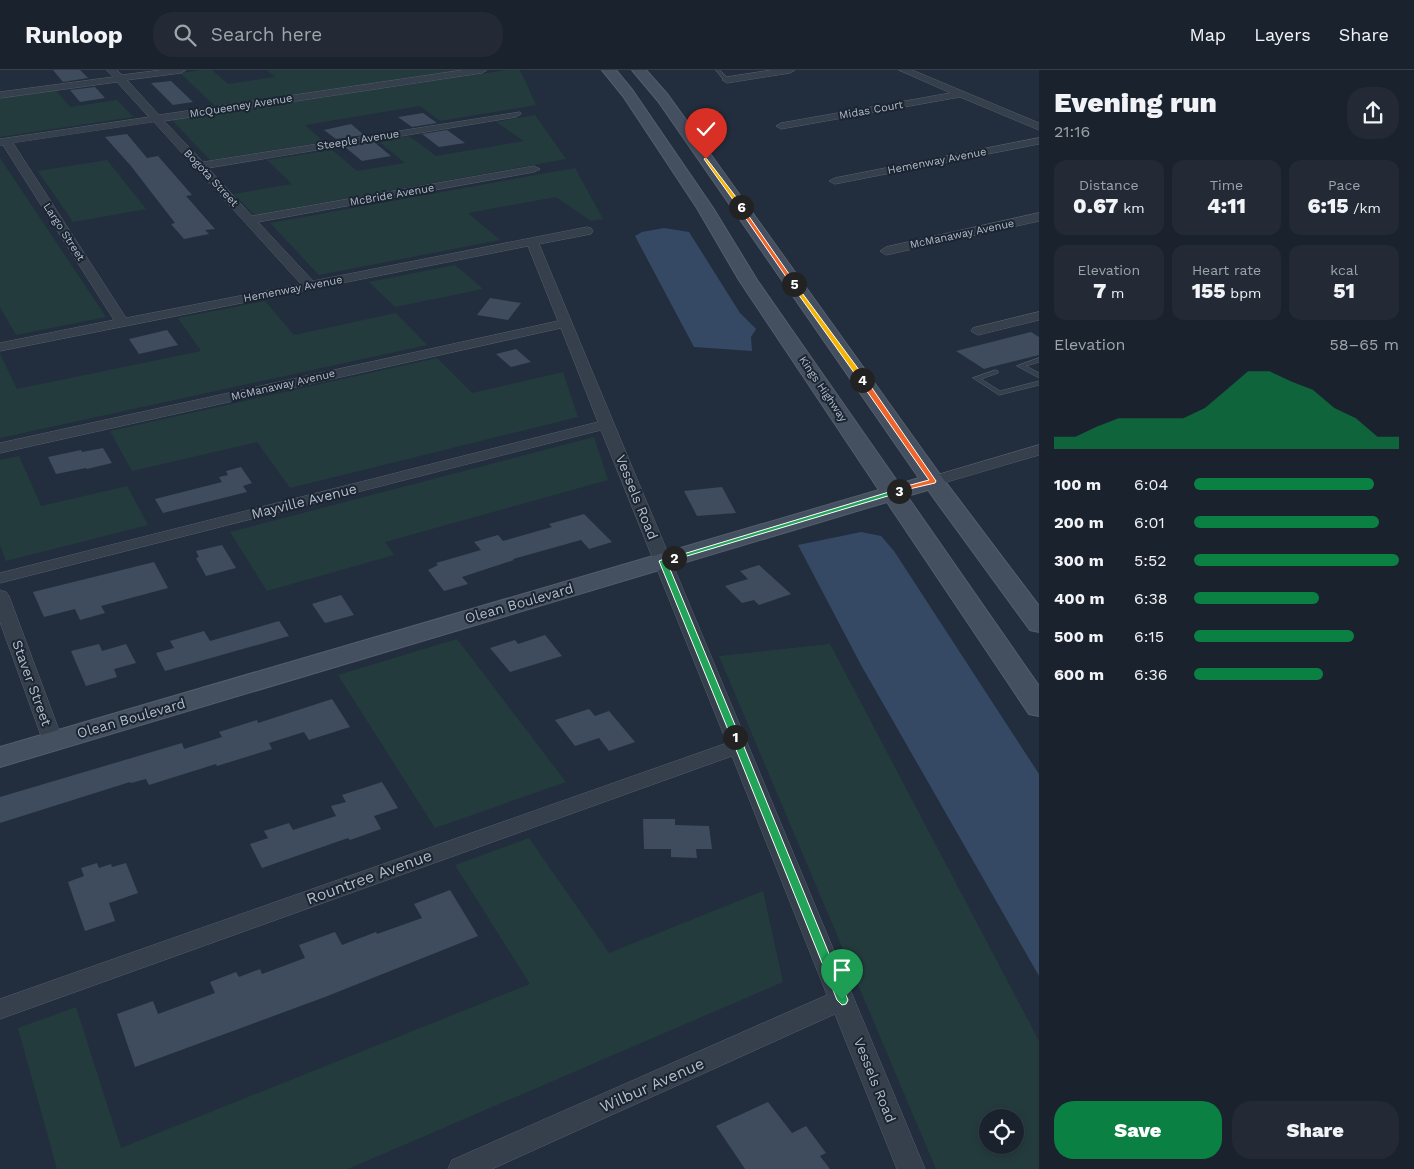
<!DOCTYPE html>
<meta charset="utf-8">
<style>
body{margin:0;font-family:"Work Sans",sans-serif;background:#232a36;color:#f1f3f6;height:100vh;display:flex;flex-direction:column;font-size:19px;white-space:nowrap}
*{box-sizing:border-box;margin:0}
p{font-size:16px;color:#9fa4aa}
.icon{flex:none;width:28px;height:28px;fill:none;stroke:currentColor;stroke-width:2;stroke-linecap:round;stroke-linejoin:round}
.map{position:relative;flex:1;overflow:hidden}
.sheet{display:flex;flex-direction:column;background:#1a222e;width:375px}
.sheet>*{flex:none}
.controls{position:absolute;left:979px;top:1039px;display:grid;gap:10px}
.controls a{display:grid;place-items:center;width:45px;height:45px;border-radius:50%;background:#1a222e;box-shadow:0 2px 8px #0003,0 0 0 1px #383f4a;font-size:25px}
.pin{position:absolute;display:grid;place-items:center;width:42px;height:42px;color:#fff;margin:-51px -21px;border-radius:50% 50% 50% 0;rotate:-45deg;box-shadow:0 0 5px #0007}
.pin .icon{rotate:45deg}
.km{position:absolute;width:25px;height:25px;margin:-12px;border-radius:50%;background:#222;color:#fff;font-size:14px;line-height:25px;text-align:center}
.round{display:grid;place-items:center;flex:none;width:52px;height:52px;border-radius:20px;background:#232a36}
.overview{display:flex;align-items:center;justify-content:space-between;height:85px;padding:0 15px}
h1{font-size:28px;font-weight:800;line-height:38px}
.metrics{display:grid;grid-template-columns:repeat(3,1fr);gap:8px;height:85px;padding:5px 15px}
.metrics div{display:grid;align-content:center;border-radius:12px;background:#232a36;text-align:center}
.metrics b{font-size:21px;font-weight:800}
.metrics small{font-size:14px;font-weight:400}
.metrics p{font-size:14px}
.chart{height:140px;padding:10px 15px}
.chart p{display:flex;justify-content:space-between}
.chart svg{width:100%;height:90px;margin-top:5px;fill:#0b8043;opacity:.7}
.primary-button{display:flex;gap:10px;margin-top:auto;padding:10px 15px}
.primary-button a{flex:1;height:58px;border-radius:20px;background:#0b8043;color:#fff;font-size:20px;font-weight:800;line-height:58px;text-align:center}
.primary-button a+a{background:#232a36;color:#f1f3f6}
ul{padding:0 15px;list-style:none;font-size:16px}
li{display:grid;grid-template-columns:80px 60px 1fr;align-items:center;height:38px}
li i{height:12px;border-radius:6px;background:#0b8043}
header{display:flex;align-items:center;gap:30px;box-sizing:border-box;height:70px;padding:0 25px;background:#1a222e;border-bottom:1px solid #383f4a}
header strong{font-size:24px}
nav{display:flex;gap:28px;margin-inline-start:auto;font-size:18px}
.search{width:350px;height:45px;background:#232a36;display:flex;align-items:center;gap:12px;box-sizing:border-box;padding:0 18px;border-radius:20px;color:#9fa4aa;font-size:19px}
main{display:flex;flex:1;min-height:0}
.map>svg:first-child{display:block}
</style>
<header>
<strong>Runloop</strong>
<div class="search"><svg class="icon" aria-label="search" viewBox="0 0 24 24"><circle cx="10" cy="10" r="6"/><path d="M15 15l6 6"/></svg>Search here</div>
<nav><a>Map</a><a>Layers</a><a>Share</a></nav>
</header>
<main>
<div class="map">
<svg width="1039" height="1099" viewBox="0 0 1039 1099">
<rect width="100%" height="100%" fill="#222e3d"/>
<g fill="#243b3e" fill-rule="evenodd">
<path d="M202,0h10l16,14 47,-7 -8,-7h194l-246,36 -35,-33z"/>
<path d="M507,0h13l16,35 -96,16 -20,-15 -115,19 19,17 -114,18 -38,-40z"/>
<path d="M55,19l15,18 47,-7 16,17 -133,20v-40z"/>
<path d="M535,45l31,44 -312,56 -20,-21 58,-10 -25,-24 65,-10 25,21 48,-8 -27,-22 31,-5 27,20 88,-15 -28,-19z"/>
<path d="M0,88l106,159 -90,18 -16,-28z"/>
<path d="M107,90l39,49 -73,13 -35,-51z"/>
<path d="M575,98l28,51 -12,2 -35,-24 -88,16 32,27 -181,35 -49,-52z"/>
<path d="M455,195l28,24 -88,18 -26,-25z"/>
<path d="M265,231l29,34 102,-22 31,32 -427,93v-84l17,35 184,-38 -23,-33z"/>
<path d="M437,288l35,35 91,-21 15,45 -288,71 -33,-46 -125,29 -22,-40z"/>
<path d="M594,367l14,43 -223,62 9,13 -127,36 -37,-59z"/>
<path d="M19,386l22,50 86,-20 21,39 -142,36 -6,-16v-85z"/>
<path d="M457,569l109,143 -131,46 -97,-153z"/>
<path d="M830,574l209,397v128h-103l-217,-513zM988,1048h27v27h-27z"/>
<path d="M529,768l80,115 154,-62 20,91 -435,187h-291l-39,-141 58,-21 45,141 409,-164 -75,-119z"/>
</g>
<g fill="#354965">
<path d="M664,158l25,4 51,81 16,16 -5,8 1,14 -58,-4 -59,-111 7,-4z"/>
<path d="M861,462l20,4 13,15 145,223v202l-178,-311 -63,-120z"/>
</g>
<g fill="#3e4c5d">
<path d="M53,0h27l8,8 -25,4z"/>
<path d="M171,11l22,21 -20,3 -22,-22z"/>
<path d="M95,17l10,11 -25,4 -10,-12z"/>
<path d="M423,43l14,10 -25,4 -14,-10z"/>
<path d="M351,54l13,11 -28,4 -12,-9z"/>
<path d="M447,60l18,13 -26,4 -17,-13z"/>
<path d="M127,64l20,24 11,-2 34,39 -6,1 29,33 -10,1 4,4 -25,5 -13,-15 4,-1 -44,-57 -26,-29z"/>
<path d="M374,72l17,14 -29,5 -17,-14z"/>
<path d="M490,228l31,5 -13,17 -31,-5z"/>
<path d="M167,260l11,15 -39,9 -10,-15z"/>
<path d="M1031,262l8,5v18l-48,12 -7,2 -28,-18z"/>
<path d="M516,279l15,13 -20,5 -15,-13z"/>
<path d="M103,378l9,15 -25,6 -1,-1 -30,6 -8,-17 33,-7 1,2z"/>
<path d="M241,397l11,16 -9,3 4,6 -84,21 -8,-14 67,-17 -3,-5 9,-2 -2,-4z"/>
<path d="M722,417l14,26 -39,3 -13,-25z"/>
<path d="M584,444l28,28 -23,7 -8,-9 -68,19 1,1 -52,17 6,7 -24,7 -16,-21 10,-5 -2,-2 45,-13 -7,-8 24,-7 5,6 49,-14 -3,-3z"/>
<path d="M222,475l14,23 -30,8 -10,-18 3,-1 -3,-6z"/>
<path d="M154,492l14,26 -67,18 4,7 -25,7 -5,-11 -31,8 -11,-25z"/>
<path d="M759,495l32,29 -32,11 -5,-5 -12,3 -17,-17 23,-7 -8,-8z"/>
<path d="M341,525l13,20 -29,8 -13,-19z"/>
<path d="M279,551l10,15 -124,35 -9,-18 18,-5 -4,-7 34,-10 6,10z"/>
<path d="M545,565l17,21 -52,16 -20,-24 25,-8 3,4z"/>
<path d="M99,574l3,7 24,-7 10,19 -22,6 3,8 -31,9 -15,-35z"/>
<path d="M332,629l18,28 -41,13 -5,-8 -35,11 3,6 -55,17 -1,-2 -67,21 -3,-6 -15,4 -1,-1 -130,41v-26l182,-54 2,6 38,-12 -3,-5 38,-12 1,3z"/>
<path d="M589,639l6,7 14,-5 26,31 -26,9 -10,-13 -24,8 -20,-26z"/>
<path d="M382,712l16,26 -24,8 7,13 -31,11 -2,-2 -86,30 -12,-24 18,-6 -4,-7 25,-8 4,7 43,-14 -5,-10 15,-4 -4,-7z"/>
<path d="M643,749h32v6l34,1 3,23h-16l1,9 -26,-1v-8h-27z"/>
<path d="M97,793l2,5 12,-4 1,3 14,-4 12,30 -29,10 6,18 -30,10 -17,-49 16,-6 -3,-8z"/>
<path d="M450,820l28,46 -153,61 -190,70 -18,-53 36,-13 5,13 57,-21 -5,-11 26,-10 3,5 21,-8 2,5 43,-16 -6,-13 36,-13 7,13 34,-13 1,2 45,-16 -8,-14z"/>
<path d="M768,1032l24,31 14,-7 20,27 -6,3 10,13h-85l-29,-43z"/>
</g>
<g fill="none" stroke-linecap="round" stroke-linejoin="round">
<defs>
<g id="lane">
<path d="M716,0h4l9,9v2h-4z"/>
<path d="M1039,288v4l-13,4 13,7v5l-22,-12z"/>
<path d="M996,300l2,1v2l-17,6 19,12 39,-10v4l-40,10 -26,-17z"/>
</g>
<g id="street">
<path d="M107,0h10l5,5 39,-5h25l-5,3 -54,7 32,35 304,-45h24l-5,3 -318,48 39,41 317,-50 1,2 -5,3 -308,51 44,48 282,-50 6,3 -6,3 -276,50 55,59 274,-54 4,1 2,3 -2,3 -52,10 386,925h-28l-62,-155 -343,155h-44l4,-9 375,-165 -95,-239 -732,263v-20l727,-256 -126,-313 -601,153v-10l598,-151 -37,-94 -561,125v-10l558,-122 -30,-75 -528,105v-8l114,-23 -111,-175h-3v-6l149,-22 -32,-35 -117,16v-6l113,-15zM154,52l147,162 -175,34 -113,-175z"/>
<path d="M772,0h23l-5,3 -63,10 -5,-3 5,-3z"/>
<path d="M899,0h13l127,53v7l-79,-33 -179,32 -5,-3 5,-3 169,-30z"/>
<path d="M1039,68v6l-204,40 -6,-3 6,-3z"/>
<path d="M1039,143v8l-153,34 -6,-4 6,-4z"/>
<path d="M1039,242v8l-61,15 -7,-4 2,-3z"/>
<path d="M1039,375v10l-106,31 -6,-2 -2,-3 2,-3z"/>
<path d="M0,520l6,2 3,4 54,145 -3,5 -7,2 -7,-2 -3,-5 -43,-119z"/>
</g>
<path id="secondary" d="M602,0h14l17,21 80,117 44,72 142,204 20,-6 -261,-377 -26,-31h14l22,25 273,381 98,130v26l-9,-2 -102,-140 -21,6 132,190v30l-10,-2 -142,-212 -887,265v-20l879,-257 -140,-210 -42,-72 -74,-112z"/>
</defs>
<use href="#lane" stroke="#545e6b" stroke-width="1"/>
<use href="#street" stroke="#545e6b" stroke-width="1"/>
<use href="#secondary" stroke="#545e6b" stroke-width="2"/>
<use href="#lane" fill="#36404d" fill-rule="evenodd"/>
<use href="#street" fill="#36404d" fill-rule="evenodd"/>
<use href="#secondary" fill="#444f60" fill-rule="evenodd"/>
</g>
<path fill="#22a559" stroke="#fff" d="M735,664l5,3 108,263 -2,4 -4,1 -5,-5 -106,-263z"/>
<path fill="#22a559" stroke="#fff" d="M674,485l3,1v3l-10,3 73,175 -2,2h-6l-1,-2 -72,-176z"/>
<path fill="#22a559" stroke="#fff" d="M899,419l3,2 -1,1 -224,67 -7,-1z"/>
<path fill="#f0652b" stroke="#fff" d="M860,308h5l71,103 -1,2 -39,9v-3l33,-9 -70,-100z"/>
<path fill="#f5b400" stroke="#fff" d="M794,212l71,96v3h-5l-69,-97z"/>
<path fill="#f0652b" stroke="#fff" d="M741,135l55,79v1l-5,-1 -53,-77z"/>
<path fill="#f5b400" stroke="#fff" d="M706,88l37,48v2h-4l-35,-49z"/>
<g text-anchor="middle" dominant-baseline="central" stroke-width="4" stroke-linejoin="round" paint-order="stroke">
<g font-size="11" fill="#b2bbc9" stroke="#1b2532">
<text transform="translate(241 36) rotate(-9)">McQueeney Avenue</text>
<text transform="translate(871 40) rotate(-10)">Midas Court</text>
<text transform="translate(358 70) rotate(-9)">Steeple Avenue</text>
<text transform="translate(937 91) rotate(-11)">Hemenway Avenue</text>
<text transform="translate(211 108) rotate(47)">Bogota Street</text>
<text transform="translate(392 125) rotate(-10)">McBride Avenue</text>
<text transform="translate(64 162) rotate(57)">Largo Street</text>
<text transform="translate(962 164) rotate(-12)">McManaway Avenue</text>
<text transform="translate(293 219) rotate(-11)">Hemenway Avenue</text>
<text transform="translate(283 315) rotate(-13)">McManaway Avenue</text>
<text transform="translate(823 319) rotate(56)">Kings Highway</text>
</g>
<g font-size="14" fill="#b2bbc9" stroke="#1b2532">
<text transform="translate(637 427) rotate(68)">Vessels Road</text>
<text transform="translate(304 431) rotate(-14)">Mayville Avenue</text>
<text transform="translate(519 533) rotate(-16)">Olean Boulevard</text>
<text transform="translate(32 613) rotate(70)">Staver Street</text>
<text transform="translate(131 648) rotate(-16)">Olean Boulevard</text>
<text transform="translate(875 1010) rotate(68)">Vessels Road</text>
</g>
<g font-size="16" fill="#b2bbc9" stroke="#1b2532">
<text transform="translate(369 807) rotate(-20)">Rountree Avenue</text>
<text transform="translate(652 1015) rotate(-24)">Wilbur Avenue</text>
</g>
</g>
</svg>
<div class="controls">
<a><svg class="icon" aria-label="locate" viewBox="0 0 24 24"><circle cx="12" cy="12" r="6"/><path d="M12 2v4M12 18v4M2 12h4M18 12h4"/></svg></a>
</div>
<div class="pin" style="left:842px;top:930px;background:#1e9e55"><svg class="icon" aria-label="arrive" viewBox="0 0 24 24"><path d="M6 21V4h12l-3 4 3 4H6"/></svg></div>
<div class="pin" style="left:706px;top:89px;background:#d93025"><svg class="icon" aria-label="check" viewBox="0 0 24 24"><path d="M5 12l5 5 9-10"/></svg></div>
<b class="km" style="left:735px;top:667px">1</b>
<b class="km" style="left:674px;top:488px">2</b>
<b class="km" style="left:899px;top:421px">3</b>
<b class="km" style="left:862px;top:310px">4</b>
<b class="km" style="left:794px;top:214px">5</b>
<b class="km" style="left:741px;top:137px">6</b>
</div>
<section class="sheet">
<div class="overview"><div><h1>Evening run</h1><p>21:16</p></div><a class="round"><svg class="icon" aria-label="share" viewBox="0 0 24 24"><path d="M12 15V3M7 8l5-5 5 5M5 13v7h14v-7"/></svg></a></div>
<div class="metrics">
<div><p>Distance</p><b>0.67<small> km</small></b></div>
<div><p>Time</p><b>4:11</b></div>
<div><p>Pace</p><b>6:15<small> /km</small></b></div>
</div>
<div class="metrics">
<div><p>Elevation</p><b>7<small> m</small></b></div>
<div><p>Heart rate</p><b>155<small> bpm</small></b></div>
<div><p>kcal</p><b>51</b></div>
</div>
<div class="chart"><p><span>Elevation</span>58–65 m</p>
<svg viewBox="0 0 160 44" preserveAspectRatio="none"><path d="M0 44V38L10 38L20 33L30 29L40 29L50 29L60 29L70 24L80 15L90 6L100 6L110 11L120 15L130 24L140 29L150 38L160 38V44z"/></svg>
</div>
<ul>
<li><b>100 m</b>6:04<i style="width:88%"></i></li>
<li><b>200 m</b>6:01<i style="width:90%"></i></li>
<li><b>300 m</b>5:52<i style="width:100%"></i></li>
<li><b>400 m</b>6:38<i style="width:61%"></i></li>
<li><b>500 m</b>6:15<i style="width:78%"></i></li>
<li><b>600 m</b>6:36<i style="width:63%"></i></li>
</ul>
<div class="primary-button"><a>Save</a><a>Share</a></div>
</section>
</main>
